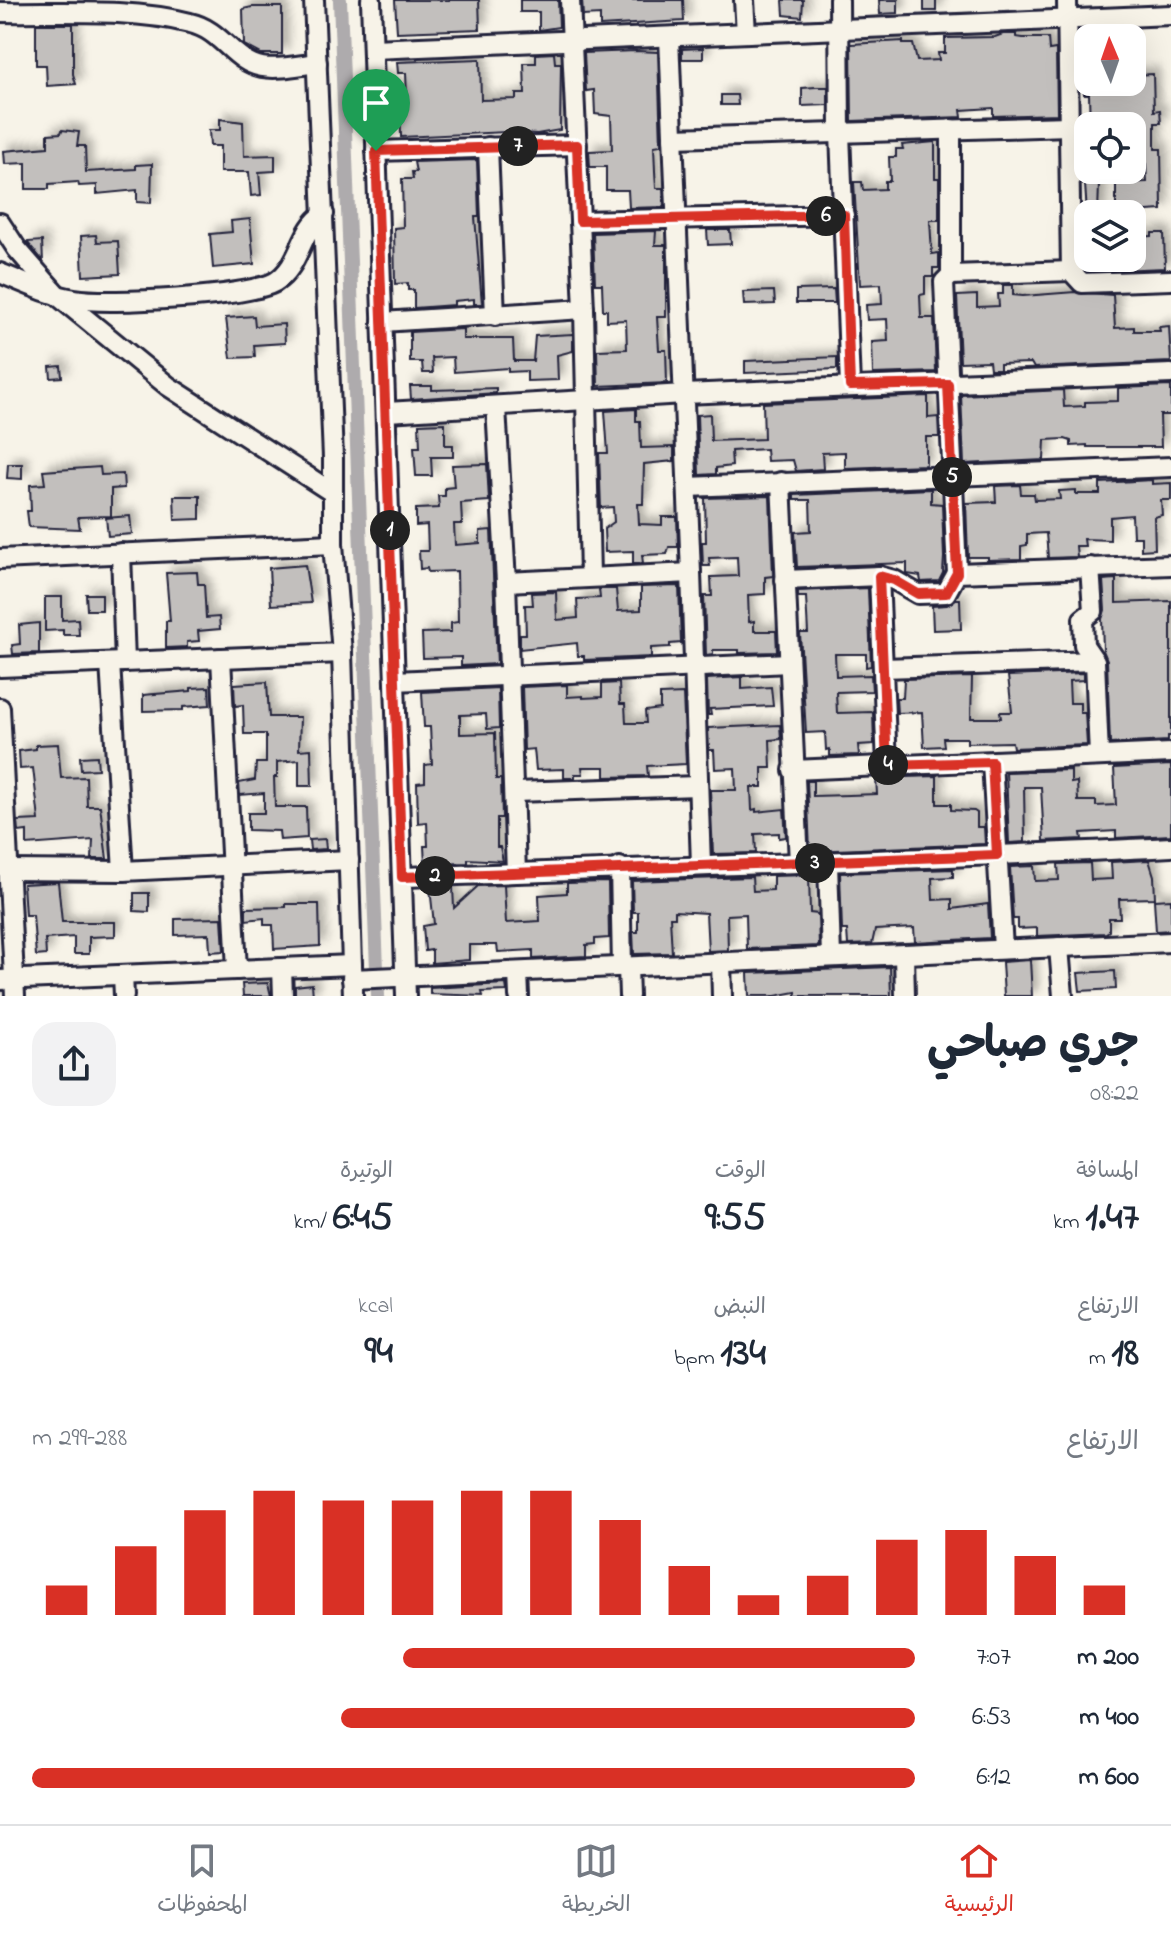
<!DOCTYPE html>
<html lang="ar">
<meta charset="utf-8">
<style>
body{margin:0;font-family:"Indie Flower","Playpen Sans Arabic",sans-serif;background:#f2f2f3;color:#1f2937;direction:rtl;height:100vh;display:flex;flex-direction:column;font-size:30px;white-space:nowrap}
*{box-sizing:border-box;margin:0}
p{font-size:26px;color:#747a83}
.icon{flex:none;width:44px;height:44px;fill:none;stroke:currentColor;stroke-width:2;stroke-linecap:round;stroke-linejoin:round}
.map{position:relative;height:996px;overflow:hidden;direction:ltr}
.sheet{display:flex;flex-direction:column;background:#fff;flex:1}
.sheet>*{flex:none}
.needle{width:52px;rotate:358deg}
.controls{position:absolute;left:1074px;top:24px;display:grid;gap:16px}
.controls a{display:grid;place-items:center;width:72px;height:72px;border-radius:16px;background:#fff;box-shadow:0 8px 32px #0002;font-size:40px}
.pin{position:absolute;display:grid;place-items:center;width:68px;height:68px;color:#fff;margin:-82px -34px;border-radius:50% 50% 50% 0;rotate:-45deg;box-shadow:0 0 8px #0007}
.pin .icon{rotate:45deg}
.km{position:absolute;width:40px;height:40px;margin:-20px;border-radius:50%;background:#222;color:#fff;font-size:22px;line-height:40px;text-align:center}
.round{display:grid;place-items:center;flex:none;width:84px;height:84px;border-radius:24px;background:#f2f2f3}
.overview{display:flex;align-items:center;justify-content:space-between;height:136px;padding:0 32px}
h1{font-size:44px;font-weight:700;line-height:60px}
.figures{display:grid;grid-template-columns:repeat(3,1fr);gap:12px;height:136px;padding:8px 32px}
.figures div{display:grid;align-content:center}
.figures b{font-size:40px;font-weight:700}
.figures small{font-size:22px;font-weight:400}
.figures p{font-size:22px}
.chart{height:224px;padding:16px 32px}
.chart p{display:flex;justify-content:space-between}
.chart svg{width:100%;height:144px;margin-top:8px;stroke:#d93025;stroke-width:6}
ul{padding:0 32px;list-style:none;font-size:26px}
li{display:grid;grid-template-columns:128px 96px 1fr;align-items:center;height:60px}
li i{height:20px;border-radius:10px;background:#d93025}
.dock{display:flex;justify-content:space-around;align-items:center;height:112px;border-top:2px solid #e0e1e3;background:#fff;font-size:22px;color:#747a83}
.dock a{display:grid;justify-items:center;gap:4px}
.dock .on{color:#d93025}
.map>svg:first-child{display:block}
</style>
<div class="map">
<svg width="1171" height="996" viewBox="0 0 1171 996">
<defs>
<filter id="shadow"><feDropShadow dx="6" dy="-6" stdDeviation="4" flood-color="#0004"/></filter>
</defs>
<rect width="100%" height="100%" fill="#f7f3e8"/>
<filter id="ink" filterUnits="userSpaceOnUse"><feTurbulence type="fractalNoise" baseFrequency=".0125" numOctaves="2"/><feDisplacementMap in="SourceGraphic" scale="16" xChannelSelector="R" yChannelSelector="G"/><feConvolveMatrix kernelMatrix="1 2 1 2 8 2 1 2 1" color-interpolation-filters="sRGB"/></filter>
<g filter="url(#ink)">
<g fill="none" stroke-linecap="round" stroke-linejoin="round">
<path stroke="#aeabad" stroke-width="14" d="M340,0l38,996"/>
</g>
<g fill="#c2bfbd" stroke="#22223b" stroke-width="2" filter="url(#shadow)">
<path d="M395,0h84l1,29 -83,3z"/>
<path d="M520,0h38l1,27 -20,3v-18h-19z"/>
<path d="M582,0h101l1,21 -84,5v-11l-17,1z"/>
<path d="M783,0h20l-1,17 -18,-2z"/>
<path d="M879,0h19v13l-18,1z"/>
<rect x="924" y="0" width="12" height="11"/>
<path d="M252,7h30v47h-21l-17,-9 -1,-36z"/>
<path d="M36,24h37v50l3,10 -29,2 -1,-21h-10z"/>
<path d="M1003,34h13v3l7,1h25l1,12 7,-1 1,65 -64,2v-8l-32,2 1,7 -110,4 -1,-77 52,-3v3h10l4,17 22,-1 -1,-7h7v-15l50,-1z"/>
<path d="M703,48v11h-21v-10z"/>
<path d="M636,51l22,1 3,93 -7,1 1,25 1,17h7l1,19 -35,1 -1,-18h-22v-23h-16l-1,-16 23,-1 -1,-34 -16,-2 -1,-24 -8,1 -2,-38z"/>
<path d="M554,53l1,10h6l-1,67 -23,4 -30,-2 -106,5 -1,-39h7l-1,-25h-8l-1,-11 83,-3 1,41 35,-1v-5h9l-1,-31h12v-9z"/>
<path d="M1153,74l1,37 6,-1 1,13h-6v26h6l1,61 -46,3v-30l31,-1 -1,-18 -14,1v-39h-10v-14l-20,1v13h-12l-1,-32h-5l-1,-12h49v-7z"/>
<path d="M816,87h12v18l-26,1v-18z"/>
<path d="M721,95h16l1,10h-17z"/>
<path d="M220,119l23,3 1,34 31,-1v16l-16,1 2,23 -10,1 -2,-24h-29v-26h-10l-1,-16h11z"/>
<path d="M62,130l17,2 -2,14h8l1,26 50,-3v-4l16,-1 -1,39 -14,-1v-12l-40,4v-9l-18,1 -1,-4 -29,2v5h-23v-26l-21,1 -1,-13 44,-4v-13l13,-1z"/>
<path d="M935,142v36h4v42h-9l2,34 7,-1v15h-6v9h-8v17l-5,1 1,23h13l2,54 -63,2 -1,-32 16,-1 -1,-22 -20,1 -1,-15 16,-1 -1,-20 -21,1 -6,-103h8l1,8 22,-1v-8h5l-1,-24h7v-8h7l-1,-4z"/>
<path d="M477,160l2,57h-4l7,87h-8v-5l-20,2v4l-40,3v-18h-6v-7l-13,1 -1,-56 9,-1 -1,-48h11l-1,-7h4l-2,-10z"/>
<path d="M1085,184h14l-1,29 -11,1z"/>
<path d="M250,219l4,45 -41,4 -3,-34 22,-2 -1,-11z"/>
<path d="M707,230h23l1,14 -23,1z"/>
<path d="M656,231l-1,14h11v72h-9l2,33h7l1,33 -69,3 -1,-36 30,-1 -1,-29 -19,1v-11h-4l-1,-26h-7l-2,-51z"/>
<path d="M1152,233h12l1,35 -48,2v-12h15v-21l20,-1z"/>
<path d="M96,235l1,7 21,-1 2,33 -37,2 -2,-40z"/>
<path d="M42,241l1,20 -16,-19z"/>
<path d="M1087,258h11l-1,12h-10z"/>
<path d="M1003,285h10v10l10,1 52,-4 38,3 2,33 19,-1v4h26l-1,-4 10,-1 2,36 -137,6 -3,-5 -31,1v5h-10l-1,-8 -29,1 -3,-66 20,-1v12l22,-1 -1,-12h5z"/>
<path d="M834,289l1,14h-39v-13z"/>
<path d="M774,291l1,13 -31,1 -1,-13z"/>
<path d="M254,316l1,10 29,-2 1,19 -31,2 1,12 -24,1 -5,-40z"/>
<path d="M463,329v10h50l1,22h19l2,-25 38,-2v17l-16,4 1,25 -31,1v-10l-19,1v-4l-54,4 -1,-15 -21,1 1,15h-10l-1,-11h-12v-30z"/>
<path d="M837,357v12l-92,4v-12z"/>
<path d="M61,366l1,11 -11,1 -1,-11z"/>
<path d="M410,386h22v4l64,-2v5l-85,6z"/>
<path d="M1171,386v29h-11l1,32h-74v-2l-16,1v-5l-6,-2 -20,1 -1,20 -80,4 -3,-69 102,-5 1,17 21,-1v-4l33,-1v-13z"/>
<path d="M928,396v22l10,-1 1,20h-13v28l-81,3v-16l-23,1 1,16 -27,2 -3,-11 -26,1 -1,-12 -35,2 1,15 -16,2v6l-17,1 -2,-60 13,-1 1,27 53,-2 -1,-36z"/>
<path d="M636,409v12h4l1,27 33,-1v14l-30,3 -1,40h-5l1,20 23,1v-8h15l1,30h-9l-2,7 -25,1 1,8 -10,1v-13l-28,1 -1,-23 10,-7 -1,-15 -12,1 -2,-55h9l-3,-42z"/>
<path d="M445,423v22h8v12h-22l1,19h-16l-2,-29h6l-1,-23z"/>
<path d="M8,464h14v15l-15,-1z"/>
<path d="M487,464l2,37 -28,2 1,21h-8l1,21 25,-2v-12l11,-1 6,134 -36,2v-9l-38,1 -1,-25 29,-1v-9l7,-1 -1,-51 -29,1 -1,-4 -7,1 -1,-18h9l-1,-26 -11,1v-17l23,-1 -1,-12h7v-8l9,-1 -2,-22z"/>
<path d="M100,467l1,8 22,-1 1,14 -13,1v27l-33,1 2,12 -51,-2 -2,-16h4l-1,-26 15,-1 -2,-13z"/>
<path d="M1152,480v4l19,-1v17h-10l1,15 -8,2 1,32 -14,1v-13h-8l-1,-22 -22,2v23l-26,-1 1,7h-9l1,11 -29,1 -2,-25 -19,1v11l-6,1v13l-33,1v-3h-20l-2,-54 30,-1 -1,-16 25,-1 1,9h13l1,6 25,-1 -1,-8 17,-1v4h24v-11z"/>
<path d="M931,489v14l11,1 2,53 -1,16 -4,8 -18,1 -1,-6 -13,-2v-11l-110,4 -2,-35 16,-1 -1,-31h-16v-5z"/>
<path d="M174,496h26v23l-25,1z"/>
<path d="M770,496l3,80 -8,1v17l-17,1 1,27 5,-1v10h22l1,21 -38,1v-3h-26v4l-7,1 -2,-59h8l-1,-19 27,-1 -1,-19 -28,1 1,8h-7l-1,-24h4l-1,-44z"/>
<path d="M130,516l2,18 -24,2 -2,-18z"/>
<path d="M305,565l6,38 -40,2 -2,-37z"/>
<path d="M197,572l1,12h6l2,34 13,-1 1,12 -22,2 1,10 -12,1v5l-21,1v-27h4l-4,-48z"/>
<path d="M1116,579v24l55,-2v135h-3v5l-58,3 -3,-84 -4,-10 -1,-31 3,-9 -2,-30z"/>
<path d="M679,586l2,57 -11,1v3l-19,1v9l-67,3v-4h-6l-1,-13 -57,6v-15h6l-1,-29h8l-1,-12 24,-1 1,28 21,-2 -1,-19 23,-1 -1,-9h17l2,22 23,-1v-23z"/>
<path d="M868,588l3,78 -5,1v-13h-31l1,22 35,-1 1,16 -36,1 1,21 36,-1 1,32 -16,1 1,10 -29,1v-7l-4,1 -1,-18 -19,1 -6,-100h8l-2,-36h-8v-6z"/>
<path d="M86,594h16v16h-15z"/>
<path d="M45,597h17v23l16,-1 1,16h-16v-5l-18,1z"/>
<path d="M956,599h4l1,30 -28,1 -1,-24 15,-1z"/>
<path d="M39,623v30l-26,1 -1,-9 8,-1 -1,-19z"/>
<path d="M1084,673v7l-15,1 1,22h10v10h5l2,32 -74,3 -1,-6 -45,1v-5h-24l1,8 -20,1 -2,-35 -25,1 -1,-15h7l1,-19 68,-2 -1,41h30l-1,-6h12l-4,-36z"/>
<path d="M742,677v12l29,-2 2,19 -63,3 1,6h-3l-1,-36z"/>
<path d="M267,682l2,35h31l-1,33 12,-1 1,37h-13v-26l-22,2v15h-3l1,30h31l1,31 -27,2 -1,-9 -31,-1v-17h16v-20l-24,2 -1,-12 16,-3 1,-17h10v-29h-22l-1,-29 -8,1 -1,-22z"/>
<path d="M619,683l1,21h5l1,19h20l-1,-12 15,-2v-14l23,-1 3,70 -39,2 1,10 -43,1v-10h-23l1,7h-8v4h-11v-9l-28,1 -2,-21 -10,1 -2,-63 45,-2v12l16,-1v2l19,-1v-13z"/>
<path d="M209,687l1,18 -27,2v3l-40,1v-16l48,-4v-3z"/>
<path d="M498,688l1,40 -12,1 -1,-15 -26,1v19l35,-1 1,46h5l1,39h-5v29h3l3,14 -35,-2v4l-43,1 -1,-18h4l-1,-24 -9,1 -1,-40 8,-1v-17l7,-1 -2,-37h-6l-2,-35z"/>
<path d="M780,725l1,14 -11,1 1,28h-9v19h-11l1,23 4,-1v3l28,-3 2,28 -7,1v-5l-24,1 1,19 -43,1 -3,-64h26l-1,-22 -20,1 -1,-19h-5l-1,-22z"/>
<path d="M58,744l3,34 25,-1 1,29h13l7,53h-15l1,-19 -66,5v-14l-8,1 -1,-11 21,-1 -6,-52 -13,1 -1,-18 17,-2v-4z"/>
<path d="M97,756l1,13 -17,1 -1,-13z"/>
<path d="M1171,765v70l-55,3v-7l-35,2 1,6 -38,2 -3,-54h-17l1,55 -16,1 -3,-71 65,-2v13l6,-1 1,19h18v5l20,-1 -2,-37z"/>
<path d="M937,776v28h14v6l23,1 3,2v14h7l1,17 -175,7 -3,-70h6v15l36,-1 28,-1 -1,-16z"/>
<path d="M325,839l1,10 -16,1 -1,-10z"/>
<path d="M1149,860l5,16 1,22 -36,1 1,19h-11v13l-3,2 -69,3v-8l-19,1v-10h-5l-3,-52 24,-1 1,15 24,-1 -1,-16 32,-1 1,17 21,-1 -1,-17z"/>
<path d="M953,869v8l-21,1 1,22 19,-1v10l36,-5 2,34 -75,4 -1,-14 -39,2 -3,14 -24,1 -1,-15h-5l-2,-57z"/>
<path d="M809,875l1,38 8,1 1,32 -72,3 -1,-35 -19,1 1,35 -20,1 -2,-38 -31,-2v6h-5l2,36 -38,1 -1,-22h5v-20h-5l-1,-31 120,-4 1,14 20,-1v-14z"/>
<path d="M58,882l4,40h53v14l-26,1v17h-15v-17l-29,2 1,16 -10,1 -3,-41h-8l-2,-31z"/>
<path d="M608,882l1,56 -14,1v5l-9,1v11l-53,3v-9l-35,2 -1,-7h-28v15l-37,3v-13l-7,1 -2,-25 11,-2 -4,-36 23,-1 1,21 24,-22 26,-1 2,38 34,-2 -1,-26 28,-2v-10z"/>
<path d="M134,893h15v19l-15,-1z"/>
<path d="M1171,899v31l-15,1 -2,-31z"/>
<path d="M286,904h33l1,42 -46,3 -1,-24h-9v-7l-18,2v-12l40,-1z"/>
<path d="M222,918l2,33 -14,1 -1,-18 -34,1v-16z"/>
<path d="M1030,960l2,36h-28l-2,-34z"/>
<path d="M890,967l1,29h-95v-4l-21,4h-26l-1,-23z"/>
<path d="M1115,971l1,18 -36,2 -2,-18z"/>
<path d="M268,983l3,13h-28l-1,-12z"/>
<path d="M312,984l1,12h-18v-10z"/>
<path d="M506,984l1,7 -25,1 1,4 -53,-2v-6z"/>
</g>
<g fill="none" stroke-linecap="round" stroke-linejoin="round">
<defs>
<g id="minor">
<path d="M314,0l19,458v86l9,109 11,343"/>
<path d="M371,0l35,996"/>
<path d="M570,0l14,309 6,267"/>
<path d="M744,0l2,33"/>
<path d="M839,0l1,133 10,253"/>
<path d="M1067,0l4,271"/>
<path d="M0,12c62,1 130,-4 190,11 32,7 42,38 72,44 16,3 38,-2 55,-4"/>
<path d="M669,37l22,536 10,292"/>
<path d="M373,49l798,-34"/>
<path d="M951,129v146l-7,7 13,291"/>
<path d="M673,138l396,-12"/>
<path d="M488,147l7,169"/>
<path d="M376,151l201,-6"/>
<path d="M580,221l264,-6"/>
<path d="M0,223l17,26 41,47 110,90 165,107"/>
<path d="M0,273c24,10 49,22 75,26 32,6 174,-2 200,-17 27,-17 24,-52 49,-68"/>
<path d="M951,275l120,-4 11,12 89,-3"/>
<path d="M382,322l202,-13"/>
<path d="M496,407l10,175 10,291"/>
<path d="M387,412l297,-18 487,-20"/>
<path d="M781,482l18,381"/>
<path d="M688,487l483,-20"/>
<path d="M121,553l4,109"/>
<path d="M0,559l333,-15"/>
<path d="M1090,567l3,44 -10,8 1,26 11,16 4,95"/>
<path d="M879,576l8,189"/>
<path d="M785,580l94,-4 15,4 24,14 28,-1 11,-20 214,-8"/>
<path d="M506,582l185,-9"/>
<path d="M221,658l16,312"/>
<path d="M110,663l13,208"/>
<path d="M0,667l342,-14"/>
<path d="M883,668l212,-7"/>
<path d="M395,681l394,-18"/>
<path d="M0,708l15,288"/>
<path d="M992,762l11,187"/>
<path d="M793,770l378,-17"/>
<path d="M514,792l184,-6"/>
<path d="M828,863l3,94"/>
<path d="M620,867l2,100"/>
<path d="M8,870l115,1 226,-11"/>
<path d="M402,877c256,-9 513,-17 769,-30"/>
<path d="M1059,947l4,49"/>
<path d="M904,955l1,41"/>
<path d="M721,962l1,34"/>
<path d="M628,967l1,29"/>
<path d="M282,968l1,28"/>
<path d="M518,972l1,24"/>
<path d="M123,975l1,21"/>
<path d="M352,979l819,-37"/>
<path d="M0,980l352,-15"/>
</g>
</defs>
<use href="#minor" stroke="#22223b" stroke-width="24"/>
<use href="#minor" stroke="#f7f3e8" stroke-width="18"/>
</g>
</g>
<g fill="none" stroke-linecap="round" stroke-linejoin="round" filter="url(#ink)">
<defs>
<path id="route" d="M577,145l3,76 264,-6 6,171 98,-2 9,189 -11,20 -28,1 -24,-14 -15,-4 8,189 105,-3 5,93 -595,22 -26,-726z"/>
</defs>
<use href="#route" stroke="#fff" stroke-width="16"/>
<use href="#route" stroke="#d93025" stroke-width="10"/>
</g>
</svg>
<div class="controls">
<a><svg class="needle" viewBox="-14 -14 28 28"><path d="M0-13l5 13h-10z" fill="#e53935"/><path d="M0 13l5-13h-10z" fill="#747a83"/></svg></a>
<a><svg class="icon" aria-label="locate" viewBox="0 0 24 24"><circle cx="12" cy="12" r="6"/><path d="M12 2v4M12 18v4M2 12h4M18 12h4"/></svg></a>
<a><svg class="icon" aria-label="layers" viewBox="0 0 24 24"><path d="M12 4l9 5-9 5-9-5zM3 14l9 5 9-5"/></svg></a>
</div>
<div class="pin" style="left:376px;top:151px;background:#1e9e55"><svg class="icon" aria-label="arrive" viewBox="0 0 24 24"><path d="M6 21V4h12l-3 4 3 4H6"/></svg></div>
<b class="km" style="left:390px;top:530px">1</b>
<b class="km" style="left:435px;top:876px">2</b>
<b class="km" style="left:815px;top:863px">3</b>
<b class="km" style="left:888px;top:765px">4</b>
<b class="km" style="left:952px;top:477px">5</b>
<b class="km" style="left:826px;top:216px">6</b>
<b class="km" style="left:518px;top:146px">7</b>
</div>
<section class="sheet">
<div class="overview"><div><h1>جري صباحي</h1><p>08:22</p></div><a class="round"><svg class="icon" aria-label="share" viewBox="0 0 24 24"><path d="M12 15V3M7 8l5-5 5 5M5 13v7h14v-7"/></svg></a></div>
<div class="figures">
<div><p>المسافة</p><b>1.47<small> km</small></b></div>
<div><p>الوقت</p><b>9:55</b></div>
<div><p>الوتيرة</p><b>6:45<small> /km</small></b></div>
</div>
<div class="figures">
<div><p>الارتفاع</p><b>18<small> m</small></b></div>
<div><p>النبض</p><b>134<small> bpm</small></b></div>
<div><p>kcal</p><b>94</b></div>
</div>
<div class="chart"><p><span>الارتفاع</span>288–299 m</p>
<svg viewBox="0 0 160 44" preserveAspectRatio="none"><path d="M5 44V35M15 44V23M25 44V12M35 44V6M45 44V9M55 44V9M65 44V6M75 44V6M85 44V15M95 44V29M105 44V38M115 44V32M125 44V21M135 44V18M145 44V26M155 44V35"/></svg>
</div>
<ul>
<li><b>200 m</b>7:07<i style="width:58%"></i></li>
<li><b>400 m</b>6:53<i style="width:65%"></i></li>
<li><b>600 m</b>6:12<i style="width:100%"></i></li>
</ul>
</section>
<nav class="dock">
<a class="on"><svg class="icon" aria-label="home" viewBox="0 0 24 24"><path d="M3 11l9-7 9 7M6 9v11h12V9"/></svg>الرئيسية</a>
<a><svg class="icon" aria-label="map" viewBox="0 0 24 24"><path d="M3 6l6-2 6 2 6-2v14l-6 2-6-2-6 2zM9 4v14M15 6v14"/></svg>الخريطة</a>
<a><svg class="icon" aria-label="saved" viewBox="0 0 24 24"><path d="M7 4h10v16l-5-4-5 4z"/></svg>المحفوظات</a>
</nav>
